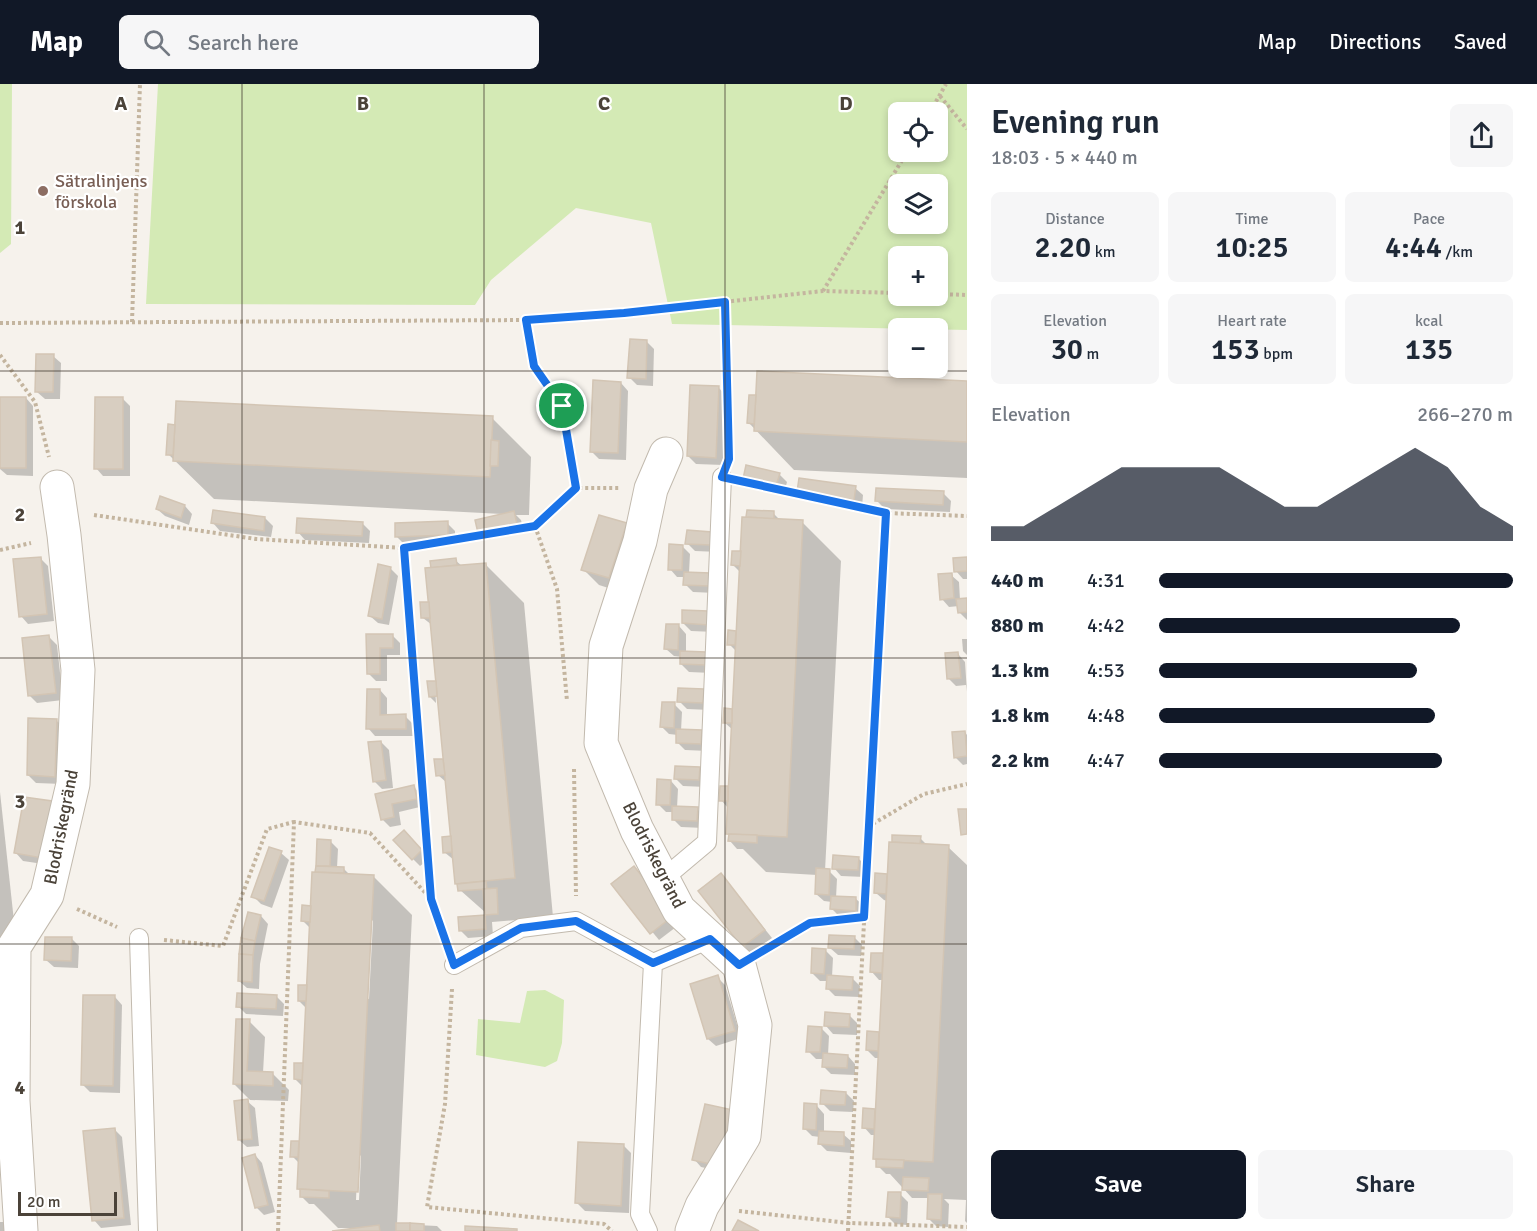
<!DOCTYPE html>
<meta charset="utf-8">
<style>
body{margin:0;font-family:Signika,sans-serif;background:#f6f6f7;color:#1f2937;height:100vh;display:flex;flex-direction:column;font-size:22px;white-space:nowrap}
*{box-sizing:border-box;margin:0}
p{font-size:20px;color:#747a83}
.icon{flex:none;width:33px;height:33px;fill:none;stroke:currentColor;stroke-width:2;stroke-linecap:round;stroke-linejoin:round}
.map{position:relative;flex:1;overflow:hidden}
.drawer{display:flex;flex-direction:column;background:#fff;width:570px}
.drawer>*{flex:none}
.tools{position:absolute;left:888px;top:18px;display:grid;gap:12px}
.tools a{display:grid;place-items:center;width:60px;height:60px;border-radius:9px;background:#fff;box-shadow:0 3px 9px #0003;font-size:30px}
.scale{position:absolute;left:18px;bottom:15px;width:99px;box-sizing:border-box;padding-left:6px;border:3px solid #4b4339;border-top:0;font-size:16px;line-height:21px;white-space:nowrap;color:#4b4339;-webkit-text-stroke:4px #fff;paint-order:stroke}
.pin{position:absolute;display:grid;place-items:center;width:51px;height:51px;color:#fff;margin:-26px;border:3px solid #fff;border-radius:50%;box-shadow:0 2px 6px #0007}
.round{display:grid;place-items:center;flex:none;width:63px;height:63px;border-radius:9px;background:#f6f6f7}
.summary{display:flex;align-items:center;justify-content:space-between;height:102px;padding:0 24px}
h1{font-size:33px;font-weight:600;line-height:45px}
.stats{display:grid;grid-template-columns:repeat(3,1fr);gap:9px;height:102px;padding:6px 24px}
.stats div{display:grid;align-content:center;border-radius:9px;background:#f6f6f7;text-align:center}
.stats b{font-size:30px;font-weight:600}
.stats small{font-size:16px;font-weight:400}
.stats p{font-size:16px}
.chart{height:168px;padding:12px 24px}
.chart p{display:flex;justify-content:space-between}
.chart svg{width:100%;height:108px;margin-top:6px;fill:#111827;opacity:.7}
.primary-button{display:flex;gap:12px;margin-top:auto;padding:12px 24px}
.primary-button a{flex:1;height:69px;border-radius:9px;background:#111827;color:#fff;font-size:24px;font-weight:600;line-height:69px;text-align:center}
.primary-button a+a{background:#f6f6f7;color:#1f2937}
ul{padding:0 24px;list-style:none;font-size:20px}
li{display:grid;grid-template-columns:96px 72px 1fr;align-items:center;height:45px}
li i{height:15px;border-radius:8px;background:#111827}
header{display:flex;align-items:center;gap:36px;box-sizing:border-box;height:84px;padding:0 30px;background:#111827;color:#fff}
header strong{font-size:28px}
nav{display:flex;gap:33px;margin-inline-start:auto;font-size:21px}
.search{width:420px;height:54px;background:#f6f6f7;display:flex;align-items:center;gap:15px;box-sizing:border-box;padding:0 21px;border-radius:9px;color:#747a83;font-size:22px}
main{display:flex;flex:1;min-height:0}
.map>svg:first-child{display:block}
</style>
<header>
<strong>Map</strong>
<div class="search"><svg class="icon" aria-label="search" viewBox="0 0 24 24"><circle cx="10" cy="10" r="6"/><path d="M15 15l6 6"/></svg>Search here</div>
<nav><a>Map</a><a>Directions</a><a>Saved</a></nav>
</header>
<main>
<div class="map">
<svg width="967" height="1147" viewBox="0 0 967 1147">
<rect width="100%" height="100%" fill="#f6f2ec"/>
<g fill="#d4eab5" fill-rule="evenodd">
<path d="M0,0h12l-1,160 -11,9z"/>
<path d="M158,0h809v246l-295,-6 -21,-101 -75,-15 -85,72 -16,25 -329,-1zM938,28v40h-40v-40zM938,100v40h-40v-40zM898,172h40v40h-40z"/>
<path d="M545,906l19,10 -2,43 -5,18 -12,6 -69,-12 2,-36 42,4 7,-32z"/>
</g>
<g fill="#0003" fill-rule="evenodd">
<path d="M647,258l7,7 -1,37 -16,-1 -8,-8z"/>
<path d="M53,272l8,7 -1,36h-15l-8,-7z"/>
<path d="M759,288l208,10v96l-173,-8 -45,-47 8,-26z"/>
<path d="M621,299l7,8 -2,69 -27,-1 -8,-8z"/>
<path d="M719,304l7,8 -3,69 -27,-1 -8,-8z"/>
<path d="M0,314h26l7,8v70l-26,-1 -7,-6z"/>
<path d="M122,314l8,8v70h-27l-7,-8z"/>
<path d="M492,334l39,39 -2,58h-13l5,5 3,12 -37,8 -8,-8 23,-18 -288,-15 -46,-45 1,-28z"/>
<path d="M779,390l8,8 -3,11 -32,-7 -7,-8z"/>
<path d="M855,404l8,7 -1,12 -56,-8 -8,-8z"/>
<path d="M943,409l8,8 -1,11 -65,-3 -8,-8z"/>
<path d="M185,422l7,8 -3,11 -24,-9 -8,-7z"/>
<path d="M773,429l8,8 21,1 39,39 -16,310h4l8,8 -1,19 20,1 8,7 -1,12 -23,-1 -8,-8v-7l-8,-1 -8,-7 1,-19 -51,-3 -23,-23h-6l-7,-8v-5l-3,-3 1,-25 -7,-8v-12h8l4,-58 -8,-7 6,-13 2,2 4,-60 -8,-8v-12h9l3,-59 -8,-8 9,-12 8,-34 -2,-2z"/>
<path d="M265,434l8,8 -2,11 -51,-6 -7,-8z"/>
<path d="M362,439l8,8 -1,12 -64,-3 -7,-8z"/>
<path d="M447,439l8,8v11l-51,2 -7,-7z"/>
<path d="M626,441l16,16 -18,52 -25,-8 -16,-16z"/>
<path d="M712,449l7,19 -24,-1 -8,-8z"/>
<path d="M682,462l8,8 -1,19 20,1 7,19 -23,-1 -8,-8 1,-7h-9l-7,-8z"/>
<path d="M40,474l8,8 6,55 -26,3 -7,-8z"/>
<path d="M967,475v20h-4l-7,-8 -1,-11z"/>
<path d="M455,476l7,6 23,-2 39,39 29,314 -61,5 1,14 -25,2 -7,-7 -1,-12 26,-3v-3l-26,-23 -4,-7 -2,-23 -10,-8 -1,-14 9,-1 -5,-54 -9,-8 -2,-14 9,-1 -5,-56h-3h2l-1,-16h-3l1,15 -6,-6 -1,-14 6,-1 3,3 -6,-60 -9,-7 -1,-14 8,-1 -3,-33 6,-1 -1,-7z"/>
<path d="M390,484l8,8 -9,49 -11,-2 -8,-7z"/>
<path d="M951,491l8,7 1,18h7v20l-8,-8v-6l-10,1 -7,-8z"/>
<path d="M707,529l8,19 -24,-1 -8,-8z"/>
<path d="M679,542l7,8v18l19,2 7,19 -23,-1 -8,-8 1,-7 -8,-1 -8,-7z"/>
<path d="M392,551l8,8v12h-13v26h-11l-8,-8v-37z"/>
<path d="M49,553l8,8 6,55 -26,3 -8,-8z"/>
<path d="M962,555h5v16l-4,-4z"/>
<path d="M958,570l7,8 2,30 -1,-7 -10,1 -7,-7z"/>
<path d="M380,606l7,8v18h18l8,8v12h-38l-7,-8z"/>
<path d="M703,607l8,7 -1,12 -23,-1 -8,-8z"/>
<path d="M674,620l8,8 -1,19 20,1 8,8 -1,11 -23,-1 -8,-8 1,-7 -9,-1 -7,-7z"/>
<path d="M56,636l8,8 -2,56 -26,-1 -8,-8z"/>
<path d="M965,648l2,3v29l-4,1 -8,-8z"/>
<path d="M381,658l8,8 4,38 -11,1 -8,-8z"/>
<path d="M699,684l8,8 -1,11 -23,-1 -8,-8z"/>
<path d="M671,697l7,8 -1,19 20,1 8,8 -1,11 -23,-1 -8,-8 1,-7h-8l-8,-8z"/>
<path d="M414,703l7,8 3,11 -25,6 2,13 -11,2 -8,-8 -5,-24z"/>
<path d="M0,708l17,157 -17,2z"/>
<path d="M26,714l24,67 -27,-4 -7,-8z"/>
<path d="M920,754l8,8 20,1 19,18v358l-2,-2 1,-21 -22,-1 5,5 -1,23 -12,-1 -7,-7v-21h-17l-22,-24h-4l-8,-8v-4l-4,-4 1,-23h-4l-7,-8 10,-17 2,3 3,-55h-4l-8,-8 2,-17h12l2,-53h-4l-7,-8 10,-17 2,2 3,-56 -3,-1 -8,-7 10,-17 3,2 7,-34 -2,-2z"/>
<path d="M411,756l18,19 -9,7 -7,-7z"/>
<path d="M319,757h11l8,8 -1,19h6l7,7 23,1 39,39 -15,309 40,2 5,5h-98l7,-1v-2h-13l-24,-24h-5l-8,-8v-5l-2,-2 1,-25 -8,-8v-14l9,1 2,-56 -8,-8 7,-14 2,2 3,-58 -8,-8 9,-14 3,-58 -8,-8 9,-14zM370,834l3,3 -4,78 -3,-1zM358,1069l3,3 -2,44h-3z"/>
<path d="M281,769l8,7 -17,48 -11,-4 -8,-8z"/>
<path d="M858,774l8,8 -1,11 -24,-1 -7,-8z"/>
<path d="M728,799l44,55 -21,16 -51,-63z"/>
<path d="M613,800l67,40 -21,16z"/>
<path d="M261,832l7,8 -8,40 -1,25 -12,-1 -8,-7z"/>
<path d="M854,853l8,8 -1,11 -23,-1 -8,-7z"/>
<path d="M71,854l8,8 -1,22 -24,-1 -8,-7z"/>
<path d="M825,866l8,8 -1,19 20,1 8,8 -1,11 -24,-1 -8,-8 1,-7h-8l-8,-8z"/>
<path d="M717,893l8,8 16,53 -25,8 -8,-7z"/>
<path d="M276,912l8,8 -1,12 -37,-2 -8,-8z"/>
<path d="M115,913l7,8 -2,88 -30,-1 -7,-7z"/>
<path d="M850,932l7,7v12l-24,-1 -7,-8z"/>
<path d="M249,937l16,16 -2,36 10,1 16,16 -1,11 -38,-1 -16,-16z"/>
<path d="M821,944l8,8 -1,19 20,1 7,8v11l-24,-1 -8,-8 1,-7h-8l-8,-8z"/>
<path d="M846,1009l8,8 -1,11 -23,-1 -8,-8z"/>
<path d="M247,1017l8,7 4,38 -12,1 -8,-7z"/>
<path d="M706,1021l22,68 -27,-6 -7,-8z"/>
<path d="M817,1022l7,8v19l19,1 8,7v12l-24,-2 -7,-7v-7l-8,-1 -8,-8z"/>
<path d="M114,1045l8,8 9,88 -30,3 -7,-8z"/>
<path d="M623,1061l8,8 -2,60 -44,-2 -8,-8z"/>
<path d="M255,1071l7,8 13,49 -11,3 -7,-7z"/>
<path d="M900,1110l8,8 -1,23 -12,-1 -7,-7z"/>
<path d="M0,1138h6l7,9h-13z"/>
</g>
<g fill="#d8cec1" stroke="#d3c5b4" stroke-width="1.5">
<path d="M630,255l17,1 -1,39 -19,-1z"/>
<path d="M36,270h18l-1,38h-18z"/>
<path d="M757,287l210,10v61l-213,-11z"/>
<path d="M593,296l28,2 -3,71 -28,-1z"/>
<path d="M690,301l29,1 -3,72 -29,-2z"/>
<path d="M749,311h7l-2,29 -7,-1z"/>
<rect x="0" y="313" width="26" height="71"/>
<path d="M95,313h28v72h-29z"/>
<path d="M176,317l317,15 -3,61 -317,-16z"/>
<path d="M168,340l7,1 -2,30h-7z"/>
<path d="M491,356l8,1 -1,25h-8z"/>
<path d="M746,381l34,8 -4,13 -33,-7z"/>
<path d="M799,394l57,8 -2,14 -57,-8z"/>
<path d="M876,404l68,3 -1,14 -68,-4z"/>
<path d="M160,412l25,9 -4,13 -25,-9z"/>
<path d="M213,426l52,7 -1,14 -53,-8z"/>
<path d="M747,426l27,1v8l-28,-2z"/>
<path d="M514,427l3,13 -39,9 -3,-13z"/>
<path d="M599,431l28,8 -18,55 -28,-8z"/>
<path d="M742,433l61,3 -16,317 -61,-3z"/>
<path d="M297,434l66,4 -1,14 -66,-3z"/>
<path d="M448,437v14l-53,2v-14z"/>
<path d="M687,446l25,2 -1,13 -26,-1z"/>
<path d="M669,460l14,1 -1,25h-14z"/>
<path d="M732,467h9l-1,15 -9,-1z"/>
<path d="M41,473l6,57 -28,3 -6,-58z"/>
<path d="M967,473v14l-13,1 -1,-14z"/>
<path d="M456,474l1,7 -26,3 -1,-7z"/>
<path d="M486,479l29,315 -60,6 -30,-316z"/>
<path d="M378,480l13,3 -9,52 -14,-3z"/>
<path d="M684,488l26,1 -1,13 -26,-1z"/>
<path d="M952,489l2,25 -14,2 -2,-26z"/>
<path d="M967,514v14l-9,1 -2,-14z"/>
<path d="M420,518h9l1,16h-9z"/>
<path d="M682,526l26,1v14l-26,-2z"/>
<path d="M666,540h13l-1,26 -14,-1z"/>
<path d="M728,546l8,1 -1,14h-8z"/>
<path d="M366,550h27v14h-13v26h-13z"/>
<path d="M49,551l7,58 -28,3 -6,-58z"/>
<path d="M680,567l26,1 -1,13 -25,-1z"/>
<path d="M958,568l3,26 -14,1 -2,-26z"/>
<path d="M427,597h9l1,15 -8,1z"/>
<path d="M678,604l26,1 -1,14 -26,-1z"/>
<path d="M367,605h13v26l26,-1v15h-40z"/>
<path d="M662,618h13l-1,26 -14,-1z"/>
<path d="M724,624l8,1v14h-9z"/>
<path d="M28,634l29,1 -2,58 -28,-2z"/>
<path d="M676,645l26,1 -1,14 -25,-1z"/>
<path d="M965,647l2,25 -13,2 -2,-26z"/>
<path d="M381,657l5,39 -13,2 -5,-40z"/>
<path d="M434,675h9l2,16 -9,1z"/>
<path d="M675,682l25,1 -1,13 -25,-1z"/>
<path d="M657,695l14,1 -1,25h-14z"/>
<path d="M414,701l3,14 -25,5 2,13 -13,3 -6,-26z"/>
<path d="M720,702h8v15h-9z"/>
<path d="M24,713l28,4 -10,57 -28,-5z"/>
<path d="M672,722l26,1 -1,14 -25,-1z"/>
<path d="M958,725h9v25l-6,1z"/>
<path d="M404,746l18,20 -10,10 -19,-20z"/>
<path d="M729,750l28,1v8l-29,-2z"/>
<path d="M892,751l29,1 -1,8 -28,-2z"/>
<path d="M451,752l1,16 -9,1 -1,-16z"/>
<path d="M317,755l14,1 -1,26h-14z"/>
<path d="M889,758l60,3 -16,317 -60,-3z"/>
<path d="M269,763l13,4 -18,50 -13,-4z"/>
<path d="M833,771l26,2 -1,13 -26,-1z"/>
<path d="M316,782l28,1v6l-29,-1z"/>
<path d="M634,782l39,50 -23,18 -39,-50z"/>
<path d="M816,784l14,1 -1,26 -14,-1z"/>
<path d="M312,788l62,3 -16,317 -61,-3z"/>
<path d="M721,789l44,57 -23,17 -44,-56z"/>
<path d="M875,789l12,1 -1,20 -12,-1z"/>
<path d="M486,797l1,8 -29,2 -1,-7z"/>
<path d="M497,804l1,26 -13,1 -2,-26z"/>
<path d="M831,812l25,1v14l-26,-2z"/>
<path d="M302,821l9,1 -1,16 -9,-1z"/>
<path d="M248,828l13,3 -6,26 -14,-3z"/>
<path d="M485,831l1,14 -27,2 -1,-14z"/>
<path d="M829,851l26,1 -1,13 -26,-1z"/>
<path d="M45,853h27l-1,24 -27,-1z"/>
<path d="M241,854l14,3 -2,14 -14,-1z"/>
<path d="M812,864l14,1 -2,25 -13,-1z"/>
<path d="M871,869h12l-1,20 -12,-1z"/>
<path d="M239,870l14,1 -1,27 -14,-1z"/>
<path d="M718,891l17,56 -28,8 -17,-55z"/>
<path d="M827,891l26,2 -1,13 -26,-1z"/>
<path d="M298,901h9l-1,16h-8z"/>
<path d="M237,909l40,2 -1,14 -40,-2z"/>
<path d="M83,911h32l-2,91 -32,-1z"/>
<path d="M825,928l25,2 -1,13 -25,-1z"/>
<path d="M236,935h14l-3,52 26,1v14l-40,-2z"/>
<path d="M808,942l14,1 -2,25h-14z"/>
<path d="M867,947l12,1 -1,19 -12,-1z"/>
<path d="M823,969l25,2 -1,13 -25,-1z"/>
<path d="M294,979h9l-1,17 -8,-1z"/>
<path d="M821,1006l25,2 -1,13 -25,-1z"/>
<path d="M248,1015l4,40 -14,1 -4,-39z"/>
<path d="M804,1019l13,1 -1,26 -13,-1z"/>
<path d="M705,1020l28,6 -13,56 -28,-6z"/>
<path d="M863,1024l12,1 -1,20 -12,-1z"/>
<path d="M115,1044l9,90 -32,3 -9,-90z"/>
<path d="M819,1047l25,1v14l-26,-2z"/>
<path d="M291,1057h8l-1,16h-8z"/>
<path d="M578,1058l46,2 -3,62 -46,-3z"/>
<path d="M255,1070l13,51 -13,3 -13,-50z"/>
<path d="M876,1075l28,1 -1,8 -27,-1z"/>
<path d="M903,1093l26,1 -1,13 -26,-1z"/>
<path d="M300,1105l29,2v7l-29,-1z"/>
<path d="M888,1108h13l-1,26 -14,-1z"/>
<path d="M928,1110h14l-1,26 -14,-1z"/>
<path d="M738,1136l21,11h-27z"/>
<rect x="396" y="1139" width="14" height="8"/>
<path d="M410,1139l14,1v7h-14z"/>
<path d="M379,1141l1,6h-48z"/>
<path d="M465,1142l52,3v2h-52z"/>
</g>
<g fill="none" stroke-linecap="round" stroke-linejoin="round">
<defs>
<g id="lane">
<path d="M663,795l44,-37 15,-365"/>
<path d="M139,854l9,293"/>
<path d="M454,881l67,-37 55,-7 77,42"/>
<path d="M648,1147l-8,-17 13,-251 57,-24"/>
</g>
<g id="street">
<path d="M666,370l-15,35 -11,52 -34,105 -5,97 36,87 42,80 60,55 16,60 -11,111 -42,70 -10,25"/>
<path d="M21,1147l-8,-130 1,-154 33,-52 26,-111 5,-114 -14,-135 -7,-48"/>
</g>
</defs>
<use href="#lane" stroke="#c2baae" stroke-width="20"/>
<use href="#street" stroke="#c2baae" stroke-width="35"/>
<g stroke="#c4b59f" stroke-width="4" stroke-dasharray="3 3" stroke-linecap="butt">
<path d="M940,12l27,33"/>
<path d="M930,28l16,-28"/>
<path d="M823,207l84,-139"/>
<path d="M938,210l29,1"/>
<path d="M725,218l4,152"/>
<path d="M526,236l8,46 28,40 14,82"/>
<path d="M132,238l8,-238"/>
<path d="M0,239l526,-3 98,-7 199,-22 75,2"/>
<path d="M0,271l35,47 14,55"/>
<path d="M748,399l138,30 81,3"/>
<path d="M886,429l-17,313 55,-32 43,-10"/>
<path d="M94,431l162,24 148,9 131,-22 41,-38h43"/>
<path d="M535,442l22,63 10,112"/>
<path d="M404,464l27,350"/>
<path d="M0,466l31,-7"/>
<path d="M574,685l2,127"/>
<path d="M77,825l40,18"/>
<path d="M164,856l59,6 44,-117 27,-7"/>
<path d="M768,864l42,-25 54,-6"/>
<path d="M452,905l-7,115 -18,103 177,17 8,7"/>
<path d="M739,1127l110,12 118,4"/>
<path d="M278,1147l16,-409 76,11 61,66 15,42"/>
<path d="M848,1147l21,-405"/>
</g>
<use href="#lane" stroke="#fff" stroke-width="18"/>
<use href="#street" stroke="#fff" stroke-width="33"/>
</g>
<g fill="none" stroke-linecap="round" stroke-linejoin="round">
<defs>
<path id="route" d="M725,218l4,157 -7,18 164,36 -22,404 -54,6 -71,42 -29,-26 -57,24 -77,-42 -55,7 -67,37 -23,-66 -27,-351 131,-22 41,-38 -14,-82 -28,-40 -8,-46 98,-7z"/>
</defs>
<use href="#route" stroke="#fff" stroke-width="12"/>
<use href="#route" stroke="#1a73e8" stroke-width="8"/>
</g>
<path fill="none" stroke="#4b4339" stroke-width="1.5" stroke-opacity="0.55" d="M242,0v1147M484,0v1147M725,0v1147M0,287h967M0,574h967M0,860h967"/>
<circle fill="#8d6e63" stroke="#fff" stroke-width="2" cx="43" cy="107" r="6"/>
<g text-anchor="middle" dominant-baseline="central" stroke-width="4.5" stroke-linejoin="round" paint-order="stroke">
<g font-size="18" fill="#785e54" stroke="#fff" text-anchor="start">
<text x="55" y="97">Sätralinjens<tspan x="55" dy="21">förskola</tspan></text>
</g>
<g font-size="18" fill="#4b4339" stroke="#fff">
<text transform="translate(61 743) rotate(-79)">Blodriskegränd</text>
<text transform="translate(654 771) rotate(63)">Blodriskegränd</text>
</g>
</g>
<g font-size="20" text-anchor="middle" font-weight="bold" fill="#4b4339" stroke="#fff" stroke-width="4.5" stroke-linejoin="round" paint-order="stroke">
<text x="121" y="26">A</text>
<text x="363" y="26">B</text>
<text x="604" y="26">C</text>
<text x="846" y="26">D</text>
<text x="20" y="150">1</text>
<text x="20" y="437">2</text>
<text x="20" y="724">3</text>
<text x="20" y="1010">4</text>
</g>
</svg>
<div class="tools">
<a><svg class="icon" aria-label="locate" viewBox="0 0 24 24"><circle cx="12" cy="12" r="6"/><path d="M12 2v4M12 18v4M2 12h4M18 12h4"/></svg></a>
<a><svg class="icon" aria-label="layers" viewBox="0 0 24 24"><path d="M12 4l9 5-9 5-9-5zM3 14l9 5 9-5"/></svg></a>
<a>+</a>
<a>−</a>
</div>
<div class="scale">20 m</div>
<div class="pin" style="left:562px;top:322px;background:#1e9e55"><svg class="icon" aria-label="arrive" viewBox="0 0 24 24"><path d="M6 21V4h12l-3 4 3 4H6"/></svg></div>
</div>
<section class="drawer">
<div class="summary"><div><h1>Evening run</h1><p>18:03 · 5 × 440 m</p></div><a class="round"><svg class="icon" aria-label="share" viewBox="0 0 24 24"><path d="M12 15V3M7 8l5-5 5 5M5 13v7h14v-7"/></svg></a></div>
<div class="stats">
<div><p>Distance</p><b>2.20<small> km</small></b></div>
<div><p>Time</p><b>10:25</b></div>
<div><p>Pace</p><b>4:44<small> /km</small></b></div>
</div>
<div class="stats">
<div><p>Elevation</p><b>30<small> m</small></b></div>
<div><p>Heart rate</p><b>153<small> bpm</small></b></div>
<div><p>kcal</p><b>135</b></div>
</div>
<div class="chart"><p><span>Elevation</span>266–270 m</p>
<svg viewBox="0 0 160 44" preserveAspectRatio="none"><path d="M0 44V38L10 38L20 30L30 22L40 14L50 14L60 14L70 14L80 22L90 30L100 30L110 22L120 14L130 6L140 14L150 30L160 38V44z"/></svg>
</div>
<ul>
<li><b>440 m</b>4:31<i style="width:100%"></i></li>
<li><b>880 m</b>4:42<i style="width:85%"></i></li>
<li><b>1.3 km</b>4:53<i style="width:73%"></i></li>
<li><b>1.8 km</b>4:48<i style="width:78%"></i></li>
<li><b>2.2 km</b>4:47<i style="width:80%"></i></li>
</ul>
<div class="primary-button"><a>Save</a><a>Share</a></div>
</section>
</main>
